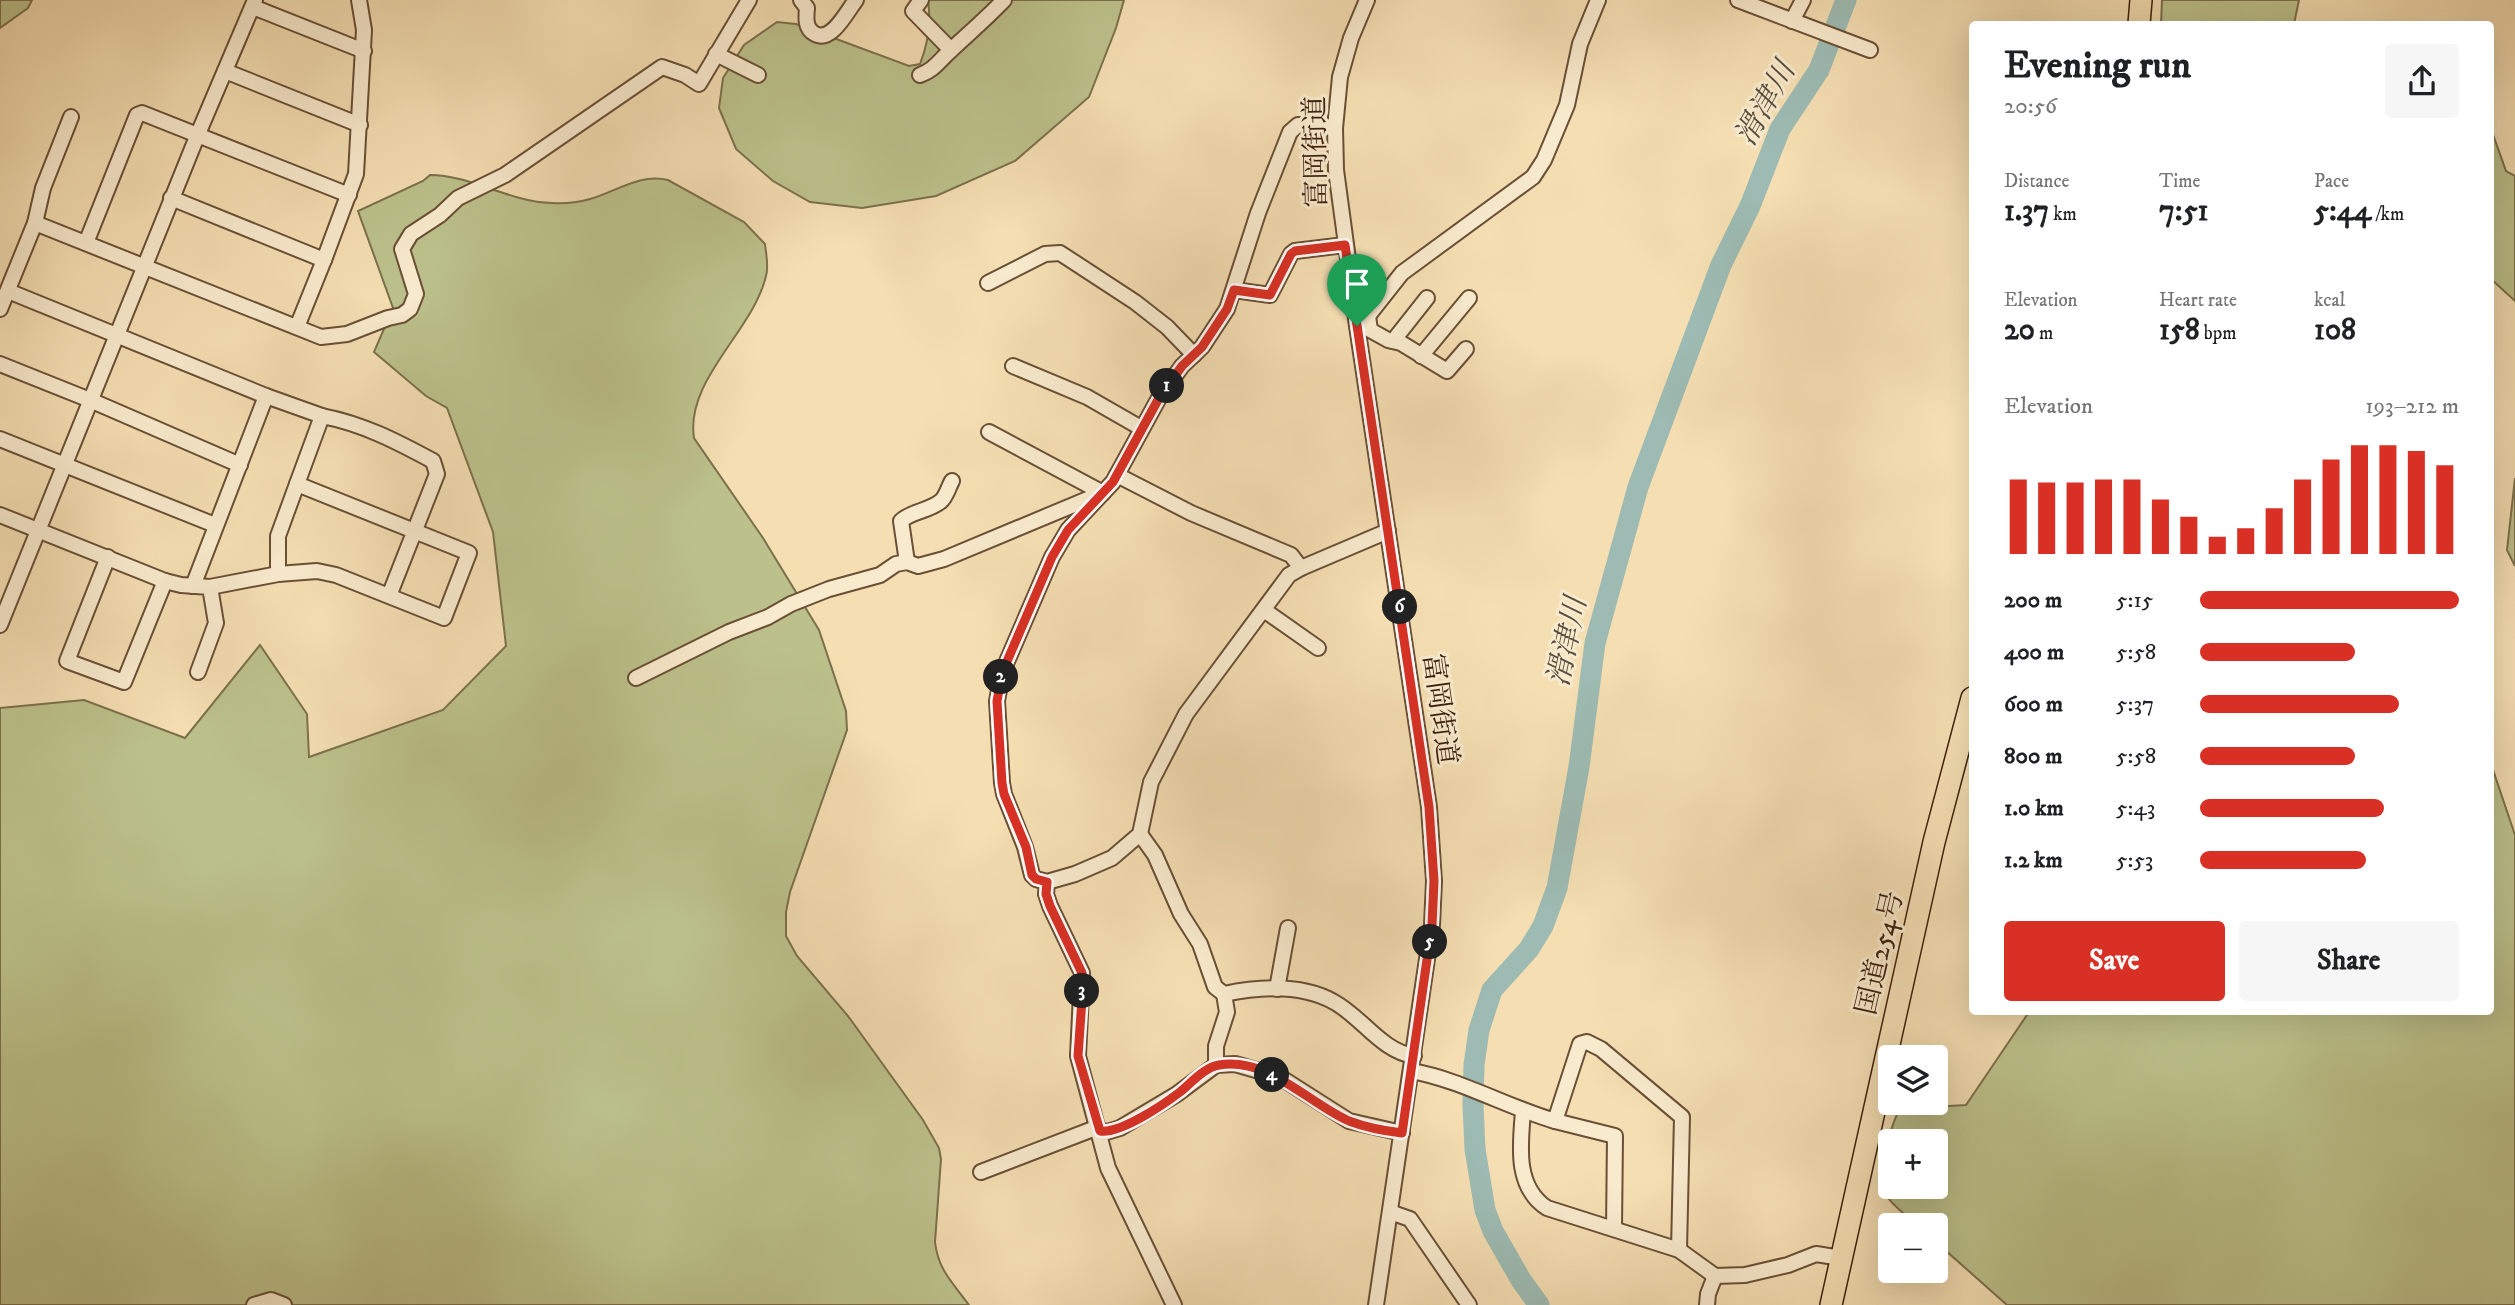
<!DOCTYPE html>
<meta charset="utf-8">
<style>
body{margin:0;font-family:"IM FELL DW Pica","Noto Serif JP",serif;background:#f6f6f6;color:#202124;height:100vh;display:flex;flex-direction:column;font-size:26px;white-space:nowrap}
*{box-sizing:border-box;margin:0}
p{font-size:23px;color:#757577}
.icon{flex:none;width:38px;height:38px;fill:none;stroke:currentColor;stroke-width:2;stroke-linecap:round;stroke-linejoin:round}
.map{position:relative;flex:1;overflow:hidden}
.panel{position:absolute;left:1969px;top:21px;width:525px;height:994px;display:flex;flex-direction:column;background:#fff;border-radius:7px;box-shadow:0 7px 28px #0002}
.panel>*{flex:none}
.buttons{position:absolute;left:1878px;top:1045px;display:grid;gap:14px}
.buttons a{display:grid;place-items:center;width:70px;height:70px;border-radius:7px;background:#fff;box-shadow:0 7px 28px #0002;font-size:35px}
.pin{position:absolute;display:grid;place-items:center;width:60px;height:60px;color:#fff;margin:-72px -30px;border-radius:50% 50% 50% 0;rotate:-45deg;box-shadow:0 0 7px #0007}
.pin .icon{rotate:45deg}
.km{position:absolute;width:35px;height:35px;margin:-18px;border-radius:50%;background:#222;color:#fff;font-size:19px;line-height:35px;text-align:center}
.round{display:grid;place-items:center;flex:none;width:74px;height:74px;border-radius:7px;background:#f6f6f6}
.headline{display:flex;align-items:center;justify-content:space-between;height:119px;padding:0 35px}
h1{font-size:38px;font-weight:700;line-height:52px}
.stats{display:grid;grid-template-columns:repeat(3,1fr);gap:10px;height:119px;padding:7px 35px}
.stats div{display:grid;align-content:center}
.stats b{font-size:30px;font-weight:700}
.stats small{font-size:19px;font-weight:400}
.stats p{font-size:19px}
.chart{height:196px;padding:14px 35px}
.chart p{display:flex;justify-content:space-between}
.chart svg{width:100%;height:126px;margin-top:7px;stroke:#d93025;stroke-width:6}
.primary-button{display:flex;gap:14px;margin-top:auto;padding:14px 35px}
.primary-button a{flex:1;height:80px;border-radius:7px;background:#d93025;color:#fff;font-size:28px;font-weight:700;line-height:80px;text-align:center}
.primary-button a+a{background:#f6f6f6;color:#202124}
ul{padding:0 35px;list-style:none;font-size:23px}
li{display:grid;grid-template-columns:112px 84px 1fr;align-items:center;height:52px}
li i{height:18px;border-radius:9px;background:#d93025}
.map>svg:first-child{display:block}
</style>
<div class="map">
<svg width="2515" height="1305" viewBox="0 0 2515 1305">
<rect width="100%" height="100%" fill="#f4deb2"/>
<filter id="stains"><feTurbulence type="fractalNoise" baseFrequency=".00286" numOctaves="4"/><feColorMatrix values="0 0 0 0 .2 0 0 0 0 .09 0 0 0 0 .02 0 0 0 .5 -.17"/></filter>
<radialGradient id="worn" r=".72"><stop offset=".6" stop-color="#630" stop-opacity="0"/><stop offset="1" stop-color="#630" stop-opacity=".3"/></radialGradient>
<g fill="#bcc18b" stroke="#7c704c" stroke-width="2" fill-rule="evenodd">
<path d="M0,0h32l-4,8 -28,20z"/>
<path d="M928,0h196l-8,28 -27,69 -74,64 -79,35 -74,12 -52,-6 -37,-21 -37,-32 -17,-41 4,-30 21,-33 33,-23 19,2 113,42 11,-2c8,-20 11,-43 8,-64z"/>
<path d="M2162,0h137l-5,24h-133z"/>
<path d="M2490,126l16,45 9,5v125l-25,-23z"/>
<path d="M430,175c41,0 79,27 122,28 11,1 27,-1 38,-4 26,-7 49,-26 78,-19l76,42 21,22c1,10 4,22 1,32 -13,55 -81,104 -72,162l69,100 56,92 27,81 1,19 -57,162 -4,20v24l11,20 51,60 75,104 16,28 2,11 -6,83c3,28 18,41 34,63h-969v-597l84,-8 101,38 75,-93 47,69 2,43 134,-47 63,-64 -13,-114 -46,-124 -21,-12 -52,-44 19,-44 -35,-97 65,-30z"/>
<path d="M2515,478v88l-8,-16z"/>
<path d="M2490,761l25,74v470h-508l-71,-63v-17h-20c-9,-9 -24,-20 -31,-31 -12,-21 6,-65 14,-85l67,-4 63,-93h461zM1936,1141v45h-46v-45z"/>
</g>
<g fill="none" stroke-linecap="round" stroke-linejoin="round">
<path stroke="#9dbbb3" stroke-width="21" d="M1539,1305l-18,-25 -28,-49 -8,-21 -10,-61 -2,-44 1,-40 5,-35 13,-40 37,-41 14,-23 14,-38 22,-121 16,-124 43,-156 83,-222 29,-59 30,-77 39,-59 27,-70"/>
<defs>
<g id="minor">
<path d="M801,0l6,8c-1,10 -2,21 8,26 17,9 32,-23 41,-34"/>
<path d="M921,0l-8,11 38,39"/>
<path d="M1367,0l-16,38 -11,39 -5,51 1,42 21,156 72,481 5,74 -2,44 -56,380"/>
<path d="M1738,0l132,50"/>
<path d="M253,7l111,44"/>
<path d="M1792,21l11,-21"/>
<path d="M716,54l42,21"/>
<path d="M225,71l135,54"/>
<path d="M920,75c14,-5 19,-14 30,-24 18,-17 37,-33 54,-51"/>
<path d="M1335,128l-37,-3 -8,7 -32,81 -31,96 -25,38 -20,19 -23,32 -46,84 -45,48 -16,27 -50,116 -5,28 5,82 2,11 21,53 7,28 4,4 11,3 28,-8 37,-16 28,-24 11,-52 35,-68 103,-139 12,-7 87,-37"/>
<path d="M171,198l153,62 -27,67"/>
<path d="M35,223l286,114 26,-3 41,-16 14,-3 8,-6 6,-15 -14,-45 9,-15 29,-19 18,-17 47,-23 157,-108 23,8 14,9 50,-84"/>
<path d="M86,243l51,-128 5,-2 207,82"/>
<path d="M324,260l32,-86 8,-144 -5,-30"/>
<path d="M988,283l57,-29 15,-1 75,49 32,25 27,28"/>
<path d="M1234,290l36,5 21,-41 4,-3 50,-6"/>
<path d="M8,291l258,105 56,20"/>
<path d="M0,309l35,-86 8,-35 28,-71"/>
<path d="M1368,316l2,14 18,10 13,3 46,28 19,-22"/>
<path d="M1357,326l11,-10 34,-43 131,-96 11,-17 23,-55 13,-61 18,-44"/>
<path d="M1393,341l34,-43"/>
<path d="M1421,356l48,-58"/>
<path d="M0,364l90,36 150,65"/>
<path d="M1013,366l74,31 54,31"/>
<path d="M989,432l114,61"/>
<path d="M0,439l215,86"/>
<path d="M1117,475l74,38 100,42 10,13"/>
<path d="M0,515l165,66 16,4 29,2 6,36 -18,49"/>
<path d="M108,557l-41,104 57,21 41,-101"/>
<path d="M907,562l-6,-41c10,-10 29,-10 40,-20 5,-4 8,-15 11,-20"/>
<path d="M278,574v-38l19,-52"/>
<path d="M193,586l73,-190"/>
<path d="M210,587l68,-13 39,-3 19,4 108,43 25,-65 -172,-69 25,-68c41,8 74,25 111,45l4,13 -48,122"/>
<path d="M1264,610l54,38"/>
<path d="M0,625l198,-491 57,-134"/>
<path d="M636,678l93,-46 39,-15 23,-13 38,-15 51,-14 16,-11 11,-2 11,4 26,-7 151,-63"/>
<path d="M1140,834l15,21 26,59 19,30 15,43 9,7 3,18 -11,34v19"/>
<path d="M1047,882l-1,12 4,12 32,67 -4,83 30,112 66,137"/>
<path d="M1277,989l11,-61"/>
<path d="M1224,994c34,-7 78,-10 110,8 28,15 47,49 80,54"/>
<path d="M1411,1071c48,8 96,36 144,50l25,-77 7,-2 14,7 81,68 -3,133"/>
<path d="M1523,1112c-3,34 -8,75 24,96l132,42 36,26 30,-1 43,-10 28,-11 25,4"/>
<path d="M1555,1121l60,15 -1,93"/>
<path d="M981,1172l112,-43 14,3 13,-4 57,-34 39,-29 19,-1 45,13 69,44 53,12"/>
<path d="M1390,1212l20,7 59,86"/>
<path d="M254,1305l17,-5 13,5"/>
<path d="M1707,1305l1,-11 7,-18"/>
</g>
<g id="highway">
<path d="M2139,24l2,-24"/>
<path d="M1831,1305l103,-463 38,-144"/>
</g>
</defs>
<use href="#minor" stroke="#6a4f36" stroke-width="18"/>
<use href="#highway" stroke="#3c1f0d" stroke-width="24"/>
<use href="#minor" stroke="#f8eacd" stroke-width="14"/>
<use href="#highway" stroke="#f4deb2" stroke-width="21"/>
</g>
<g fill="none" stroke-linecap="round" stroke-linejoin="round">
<defs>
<path id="route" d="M1345,245l84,562 5,74 -2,44 -30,208c-17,-2 -37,-6 -53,-12 -41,-18 -80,-64 -130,-56 -14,2 -28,18 -39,27 -17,13 -60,42 -80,39l-22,-75 5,-71 -1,-12 -32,-67 -4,-12 1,-12 -11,-3 -4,-4 -6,-28 -22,-53 -2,-11 -5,-82 5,-28 50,-116 16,-27 45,-48 46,-84 23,-32 20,-19 25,-38 7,-19 36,5 21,-41 4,-3z"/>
</defs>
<use href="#route" stroke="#fff" stroke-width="14"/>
<use href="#route" stroke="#d93025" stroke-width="9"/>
</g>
<g text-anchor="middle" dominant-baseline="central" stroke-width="6" stroke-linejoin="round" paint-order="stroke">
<g font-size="28" fill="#3c1f0d" stroke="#f8eacd">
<text transform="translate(1316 152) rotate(-91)">富岡街道</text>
<text transform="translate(1440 709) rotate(82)">富岡街道</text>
<text transform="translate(1880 953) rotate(-77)">国道254号</text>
</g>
<g font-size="30" font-style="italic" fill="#594e3f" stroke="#f8eacd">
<text transform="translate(1766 104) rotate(-61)">滑津川</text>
<text transform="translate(1568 642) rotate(-78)">滑津川</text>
</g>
</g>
<rect width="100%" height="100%" filter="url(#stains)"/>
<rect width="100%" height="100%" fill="url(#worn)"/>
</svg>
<div class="buttons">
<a><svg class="icon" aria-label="layers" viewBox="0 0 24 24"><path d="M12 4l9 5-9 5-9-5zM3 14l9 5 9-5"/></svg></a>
<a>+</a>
<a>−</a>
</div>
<div class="pin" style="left:1357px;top:326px;background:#1e9e55"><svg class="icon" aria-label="arrive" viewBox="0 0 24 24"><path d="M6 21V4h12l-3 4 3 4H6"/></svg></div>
<b class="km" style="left:1167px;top:386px">1</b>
<b class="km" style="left:1001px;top:677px">2</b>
<b class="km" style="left:1082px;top:991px">3</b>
<b class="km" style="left:1272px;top:1075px">4</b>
<b class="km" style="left:1430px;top:942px">5</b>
<b class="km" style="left:1400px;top:607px">6</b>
<section class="panel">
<div class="headline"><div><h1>Evening run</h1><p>20:56</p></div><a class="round"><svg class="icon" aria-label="share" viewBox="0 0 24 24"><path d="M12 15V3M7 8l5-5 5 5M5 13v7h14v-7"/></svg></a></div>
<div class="stats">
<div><p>Distance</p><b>1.37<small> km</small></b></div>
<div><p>Time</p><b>7:51</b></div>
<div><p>Pace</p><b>5:44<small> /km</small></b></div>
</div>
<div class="stats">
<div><p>Elevation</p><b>20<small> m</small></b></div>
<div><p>Heart rate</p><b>158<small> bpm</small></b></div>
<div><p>kcal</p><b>108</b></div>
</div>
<div class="chart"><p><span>Elevation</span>193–212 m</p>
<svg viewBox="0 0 160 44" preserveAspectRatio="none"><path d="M5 44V18M15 44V19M25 44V19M35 44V18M45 44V18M55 44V25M65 44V31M75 44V38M85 44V35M95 44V28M105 44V18M115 44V11M125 44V6M135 44V6M145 44V8M155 44V13"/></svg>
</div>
<ul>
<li><b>200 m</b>5:15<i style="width:100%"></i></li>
<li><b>400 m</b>5:58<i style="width:60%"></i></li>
<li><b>600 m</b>5:37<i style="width:77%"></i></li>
<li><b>800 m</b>5:58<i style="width:60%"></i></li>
<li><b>1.0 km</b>5:43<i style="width:71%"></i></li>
<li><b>1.2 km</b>5:53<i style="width:64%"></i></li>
</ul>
<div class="primary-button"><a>Save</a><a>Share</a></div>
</section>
</div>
